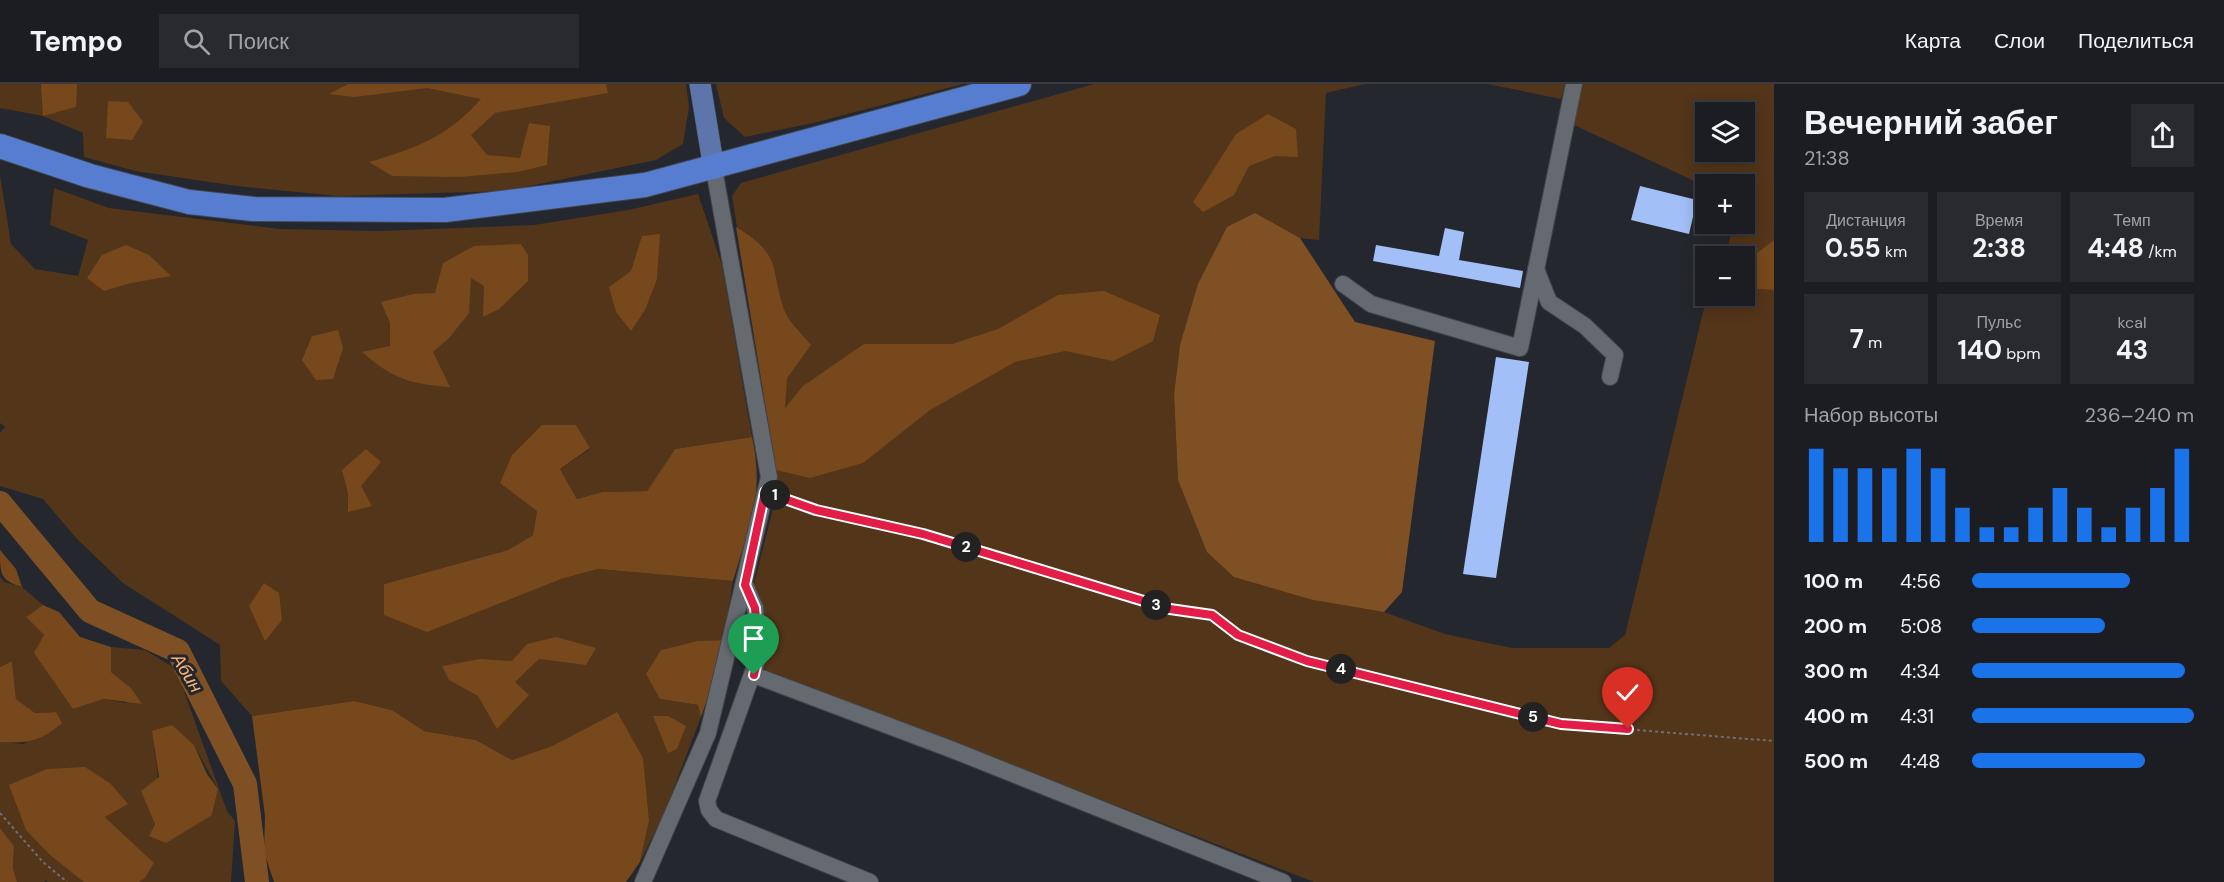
<!DOCTYPE html>
<html lang="ru">
<meta charset="utf-8">
<style>
body{margin:0;font-family:"DM Sans",sans-serif;background:#282a2f;color:#f1f3f6;height:100vh;display:flex;flex-direction:column;font-size:22px;white-space:nowrap}
*{box-sizing:border-box;margin:0}
p{font-size:20px;color:#a0a2a5}
.icon{flex:none;width:33px;height:33px;fill:none;stroke:currentColor;stroke-width:2;stroke-linecap:round;stroke-linejoin:round}
.map{position:relative;flex:1;overflow:hidden}
.sheet{display:flex;flex-direction:column;background:#1b1d22;width:450px}
.sheet>*{flex:none}
.tools{position:absolute;left:1695px;top:18px;display:grid;gap:12px}
.tools a{display:grid;place-items:center;width:60px;height:60px;border-radius:0px;background:#1b1d22;box-shadow:0 3px 15px #0003,0 0 0 2px #393b40;font-size:30px}
.pin{position:absolute;display:grid;place-items:center;width:51px;height:51px;color:#fff;margin:-62px -26px;border-radius:50% 50% 50% 0;rotate:-45deg;box-shadow:0 0 6px #0007}
.pin .icon{rotate:45deg}
.km{position:absolute;width:30px;height:30px;margin:-15px;border-radius:50%;background:#222;color:#fff;font-size:16px;line-height:30px;text-align:center}
.round{display:grid;place-items:center;flex:none;width:63px;height:63px;border-radius:0px;background:#282a2f}
.headline{display:flex;align-items:center;justify-content:space-between;height:102px;padding:0 30px}
h1{font-size:33px;font-weight:700;line-height:45px}
.stats{display:grid;grid-template-columns:repeat(3,1fr);gap:9px;height:102px;padding:6px 30px}
.stats div{display:grid;align-content:center;border-radius:0px;background:#282a2f;text-align:center}
.stats b{font-size:26px;font-weight:700}
.stats small{font-size:16px;font-weight:400}
.stats p{font-size:16px}
.chart{height:168px;padding:12px 30px}
.chart p{display:flex;justify-content:space-between}
.chart svg{width:100%;height:108px;margin-top:6px;stroke:#1a73e8;stroke-width:6}
ul{padding:0 30px;list-style:none;font-size:20px}
li{display:grid;grid-template-columns:96px 72px 1fr;align-items:center;height:45px}
li i{height:15px;border-radius:8px;background:#1a73e8}
header{display:flex;align-items:center;gap:36px;box-sizing:border-box;height:84px;padding:0 30px;background:#1b1d22;border-bottom:2px solid #393b40}
header strong{font-size:28px}
nav{display:flex;gap:33px;margin-inline-start:auto;font-size:21px}
.search{width:420px;height:54px;background:#282a2f;display:flex;align-items:center;gap:15px;box-sizing:border-box;padding:0 21px;border-radius:0px;color:#a0a2a5;font-size:22px}
main{display:flex;flex:1;min-height:0}
.map>svg:first-child{display:block}
</style>
<header>
<strong>Tempo</strong>
<div class="search"><svg class="icon" aria-label="search" viewBox="0 0 24 24"><circle cx="10" cy="10" r="6"/><path d="M15 15l6 6"/></svg>Поиск</div>
<nav><a>Карта</a><a>Слои</a><a>Поделиться</a></nav>
</header>
<main>
<div class="map">
<svg width="1774" height="798" viewBox="0 0 1774 798">
<rect width="100%" height="100%" fill="#24272d"/>
<g fill="#533519" fill-rule="evenodd">
<path d="M0,0h686l3,23 -6,37 -27,16 -150,31 -169,5 -100,-10 -102,-15 -51,-14 -1,-24 -40,-17 -43,-8z"/>
<path d="M716,0h247l-150,39 -68,14 -21,-19z"/>
<path d="M1094,0h271l-39,9 -7,147 -19,-2 -46,-25 -74,132 -6,49 4,86 135,120 71,12 61,22 67,14h97l16,-13 82,-339h37v-40h-19l9,-32h10v-40h-38l-1,6 -15,-11 -116,-54 8,-41h192v798h-460l-579,-224 40,-157 1,-30 -44,-275 9,-13zM1706,28h38v40h-38z"/>
<path d="M1488,0h77l-4,15z"/>
<path d="M0,91l11,69 24,25 43,7 10,-36 -38,-15 4,-37 55,20 171,21 99,2 155,-6 94,-15 70,-16 24,71 30,172 -77,12 -28,42 -45,1 -25,7 -17,-30 30,-20 -14,-24 -39,87 -4,23 -25,15 -124,34 177,-5 37,-10 135,12 -9,59 -26,1 -38,58 38,6 3,12 -37,97 -24,48 9,-41 -32,-109 -65,34 -40,14 -36,-20 -52,-9 -32,-21 -38,-9 -102,15 -31,-35 -1,-36 -97,-62 -46,-44 -34,-40 -43,-13v-53l5,-6 -5,-4z"/>
<path d="M0,493l4,5 18,5 21,18 -17,12 18,18 29,74 31,-10 22,4 5,-15 -20,-16v-25l34,3 31,19 51,142 8,10 -4,61h-92l6,-4 9,-15 -49,-46 22,-13 -16,-20 -29,96 2,2h-36l-2,-2 -2,2h-27l-4,-14 1,-22 -14,-18v-86l24,2 32,-32 -21,1 -19,-14 -4,-38 -12,6zM194,661l24,44 -6,26 -62,21c12,-28 9,-60 4,-89z"/>
</g>
<g fill="#77481b">
<path d="M41,0h36l-1,23 -33,9z"/>
<path d="M348,0h258l2,9 -113,20 -24,22 16,20 33,3 9,-35 21,3 -3,39 -30,7 -57,5 -68,-1 -23,-14c48,-14 78,-25 112,-63l-54,-11 -73,9 -25,-3z"/>
<path d="M108,17l20,1 15,20 -11,18 -26,-2z"/>
<path d="M1268,30l28,15 2,28 -23,-1 -26,10 -15,29 -31,17 -10,-10 43,-68z"/>
<path d="M736,143c48,29 33,41 49,85 5,11 18,23 26,33l-24,33 -2,30 18,-22 61,-42h88l46,-15 60,-34 46,-4 56,24 -7,26 -40,20 -48,-10 -50,11 -85,48 -67,53 -53,15 -34,-8z"/>
<path d="M660,150l-3,45 -12,31 -14,21 -15,-19 -7,-25 22,-16 11,-35z"/>
<path d="M1774,156v50l-29,-2 3,-28z"/>
<path d="M521,160l7,11v26l-29,28 -16,8 1,-31 -13,-8 -2,35 -19,24 -17,15 17,35c-40,-3 -57,-8 -88,-35l28,-6v-23l-9,-21 32,-8 22,-1 8,-30 31,-17z"/>
<path d="M126,161l23,10 22,21 -40,7 -27,8 -17,-13 15,-23z"/>
<path d="M338,246l5,18 -10,31 -17,1 -14,-20 10,-24z"/>
<path d="M542,341h34l14,23 -30,21 17,30 25,-7 45,-1 28,-42 77,-12c13,58 -3,89 -19,144l-135,-12 -37,10 -134,53 -43,-17v-31l124,-34 25,-15 4,-24 -37,-28 12,-28z"/>
<path d="M366,365l15,13 -20,24 11,20 -24,6v-19l-6,-23z"/>
<path d="M0,466l16,19 6,18c-22,-7 -22,-12 -22,-37z"/>
<path d="M264,499l15,10 3,27 -17,21 -16,-35z"/>
<path d="M43,521l16,7 21,25 31,10v25l20,16 11,16 -38,-5 -31,10 -39,-56 10,-18 -18,-18z"/>
<path d="M556,553l40,11 -10,17 -47,-6 -24,23 14,13 -32,34 -19,-33 -29,-16 -7,-14 38,-7 32,2 15,-17z"/>
<path d="M724,556l-11,43 -12,34 -3,-12 -38,-6 -14,-25 15,-24 37,-9z"/>
<path d="M12,577l4,38 19,14 21,-1 6,11c-21,18 -34,21 -62,19v-75z"/>
<path d="M354,617l38,9 32,21 52,9 36,20 40,-14 65,-34 26,46 6,63 -9,41 -14,20h-352l-10,-30 1,-36 -13,-100z"/>
<path d="M653,632h15l18,10 -9,23 -9,4z"/>
<path d="M172,641l22,20 13,29 11,15 -6,26 -46,28 -17,-7 6,-12 -14,-33 18,-14 -7,-46z"/>
<path d="M85,683l26,17 17,20 -23,13 49,46 -9,15 -6,4h-55l-34,-27 -24,-25 -17,-45 38,-16z"/>
<path d="M0,744l14,18 -1,22 4,14h-17z"/>
</g>
<path fill="#7f5024" d="M1255,129l45,25 55,84 80,19 -33,251 -18,20 -71,-12 -79,-23 -27,-25 -29,-72 -4,-86 6,-49 18,-61 29,-57z"/>
<g fill="none" stroke-linecap="round" stroke-linejoin="round">
<path stroke="#7f5024" stroke-width="24" d="M0,419l90,108 88,40 67,133 12,98"/>
</g>
<g fill="#a3bff8">
<path d="M1640,102l57,14 -8,34 -58,-14z"/>
<path d="M1445,144l19,4 -5,28 64,11 -3,17 -147,-27 3,-16 63,11z"/>
<path d="M1496,273l33,5 -33,216 -33,-4z"/>
</g>
<g fill="none" stroke-linecap="round" stroke-linejoin="round">
<defs>
<g id="minor">
<path d="M1536,185l13,33 36,24 30,29 -5,22"/>
<path d="M1343,200l28,20 149,44 54,-264"/>
<path d="M745,501l10,23 5,44 -53,149 2,9 7,9 154,63"/>
<path d="M754,591l199,75 330,132"/>
<path d="M643,798l65,-149 61,-256 -55,-308"/>
</g>
<path id="major" d="M700,0l14,85"/>
<path id="highway" d="M0,62l90,30 99,26 64,7 192,1 200,-25 374,-101"/>
</defs>
<use href="#minor" stroke="#43464b" stroke-width="18"/>
<use href="#major" stroke="#43464b" stroke-width="22"/>
<use href="#highway" stroke="#43464b" stroke-width="26"/>
<g stroke="#6d6f75" stroke-width="2" stroke-dasharray="3 3" stroke-linecap="butt">
<path d="M779,413l37,13 107,24 247,75 42,6 26,20 69,26 254,63 213,17"/>
<path d="M0,729l43,49 24,20"/>
</g>
<use href="#minor" stroke="#656970" stroke-width="16"/>
<use href="#major" stroke="#5d75aa" stroke-width="21"/>
<use href="#highway" stroke="#577dd0" stroke-width="24"/>
</g>
<g fill="none" stroke-linecap="round" stroke-linejoin="round">
<defs>
<path id="route" d="M754,591l5,-23 -2,-21 -2,-23 -10,-23 20,-93 51,18 107,24 247,75 42,6 26,20 69,26 254,63 67,5"/>
</defs>
<use href="#route" stroke="#fff" stroke-width="12"/>
<use href="#route" stroke="#e11d48" stroke-width="8"/>
</g>
<g text-anchor="middle" dominant-baseline="central" stroke-width="6" stroke-linejoin="round" paint-order="stroke">
<g font-size="18" font-style="italic" fill="#fdb475" stroke="#24272d">
<text transform="translate(187 589) rotate(59)">Абин</text>
</g>
</g>
</svg>
<div class="tools">
<a><svg class="icon" aria-label="layers" viewBox="0 0 24 24"><path d="M12 4l9 5-9 5-9-5zM3 14l9 5 9-5"/></svg></a>
<a>+</a>
<a>−</a>
</div>
<div class="pin" style="left:754px;top:591px;background:#1e9e55"><svg class="icon" aria-label="arrive" viewBox="0 0 24 24"><path d="M6 21V4h12l-3 4 3 4H6"/></svg></div>
<div class="pin" style="left:1628px;top:645px;background:#d93025"><svg class="icon" aria-label="check" viewBox="0 0 24 24"><path d="M5 12l5 5 9-10"/></svg></div>
<b class="km" style="left:775px;top:411px">1</b>
<b class="km" style="left:966px;top:463px">2</b>
<b class="km" style="left:1156px;top:521px">3</b>
<b class="km" style="left:1341px;top:585px">4</b>
<b class="km" style="left:1533px;top:633px">5</b>
</div>
<section class="sheet">
<div class="headline"><div><h1>Вечерний забег</h1><p>21:38</p></div><a class="round"><svg class="icon" aria-label="share" viewBox="0 0 24 24"><path d="M12 15V3M7 8l5-5 5 5M5 13v7h14v-7"/></svg></a></div>
<div class="stats">
<div><p>Дистанция</p><b>0.55<small> km</small></b></div>
<div><p>Время</p><b>2:38</b></div>
<div><p>Темп</p><b>4:48<small> /km</small></b></div>
</div>
<div class="stats">
<div><b>7<small> m</small></b></div>
<div><p>Пульс</p><b>140<small> bpm</small></b></div>
<div><p>kcal</p><b>43</b></div>
</div>
<div class="chart"><p><span>Набор высоты</span>236–240 m</p>
<svg viewBox="0 0 160 44" preserveAspectRatio="none"><path d="M5 44V6M15 44V14M25 44V14M35 44V14M45 44V6M55 44V14M65 44V30M75 44V38M85 44V38M95 44V30M105 44V22M115 44V30M125 44V38M135 44V30M145 44V22M155 44V6"/></svg>
</div>
<ul>
<li><b>100 m</b>4:56<i style="width:71%"></i></li>
<li><b>200 m</b>5:08<i style="width:60%"></i></li>
<li><b>300 m</b>4:34<i style="width:96%"></i></li>
<li><b>400 m</b>4:31<i style="width:100%"></i></li>
<li><b>500 m</b>4:48<i style="width:78%"></i></li>
</ul>
</section>
</main>
